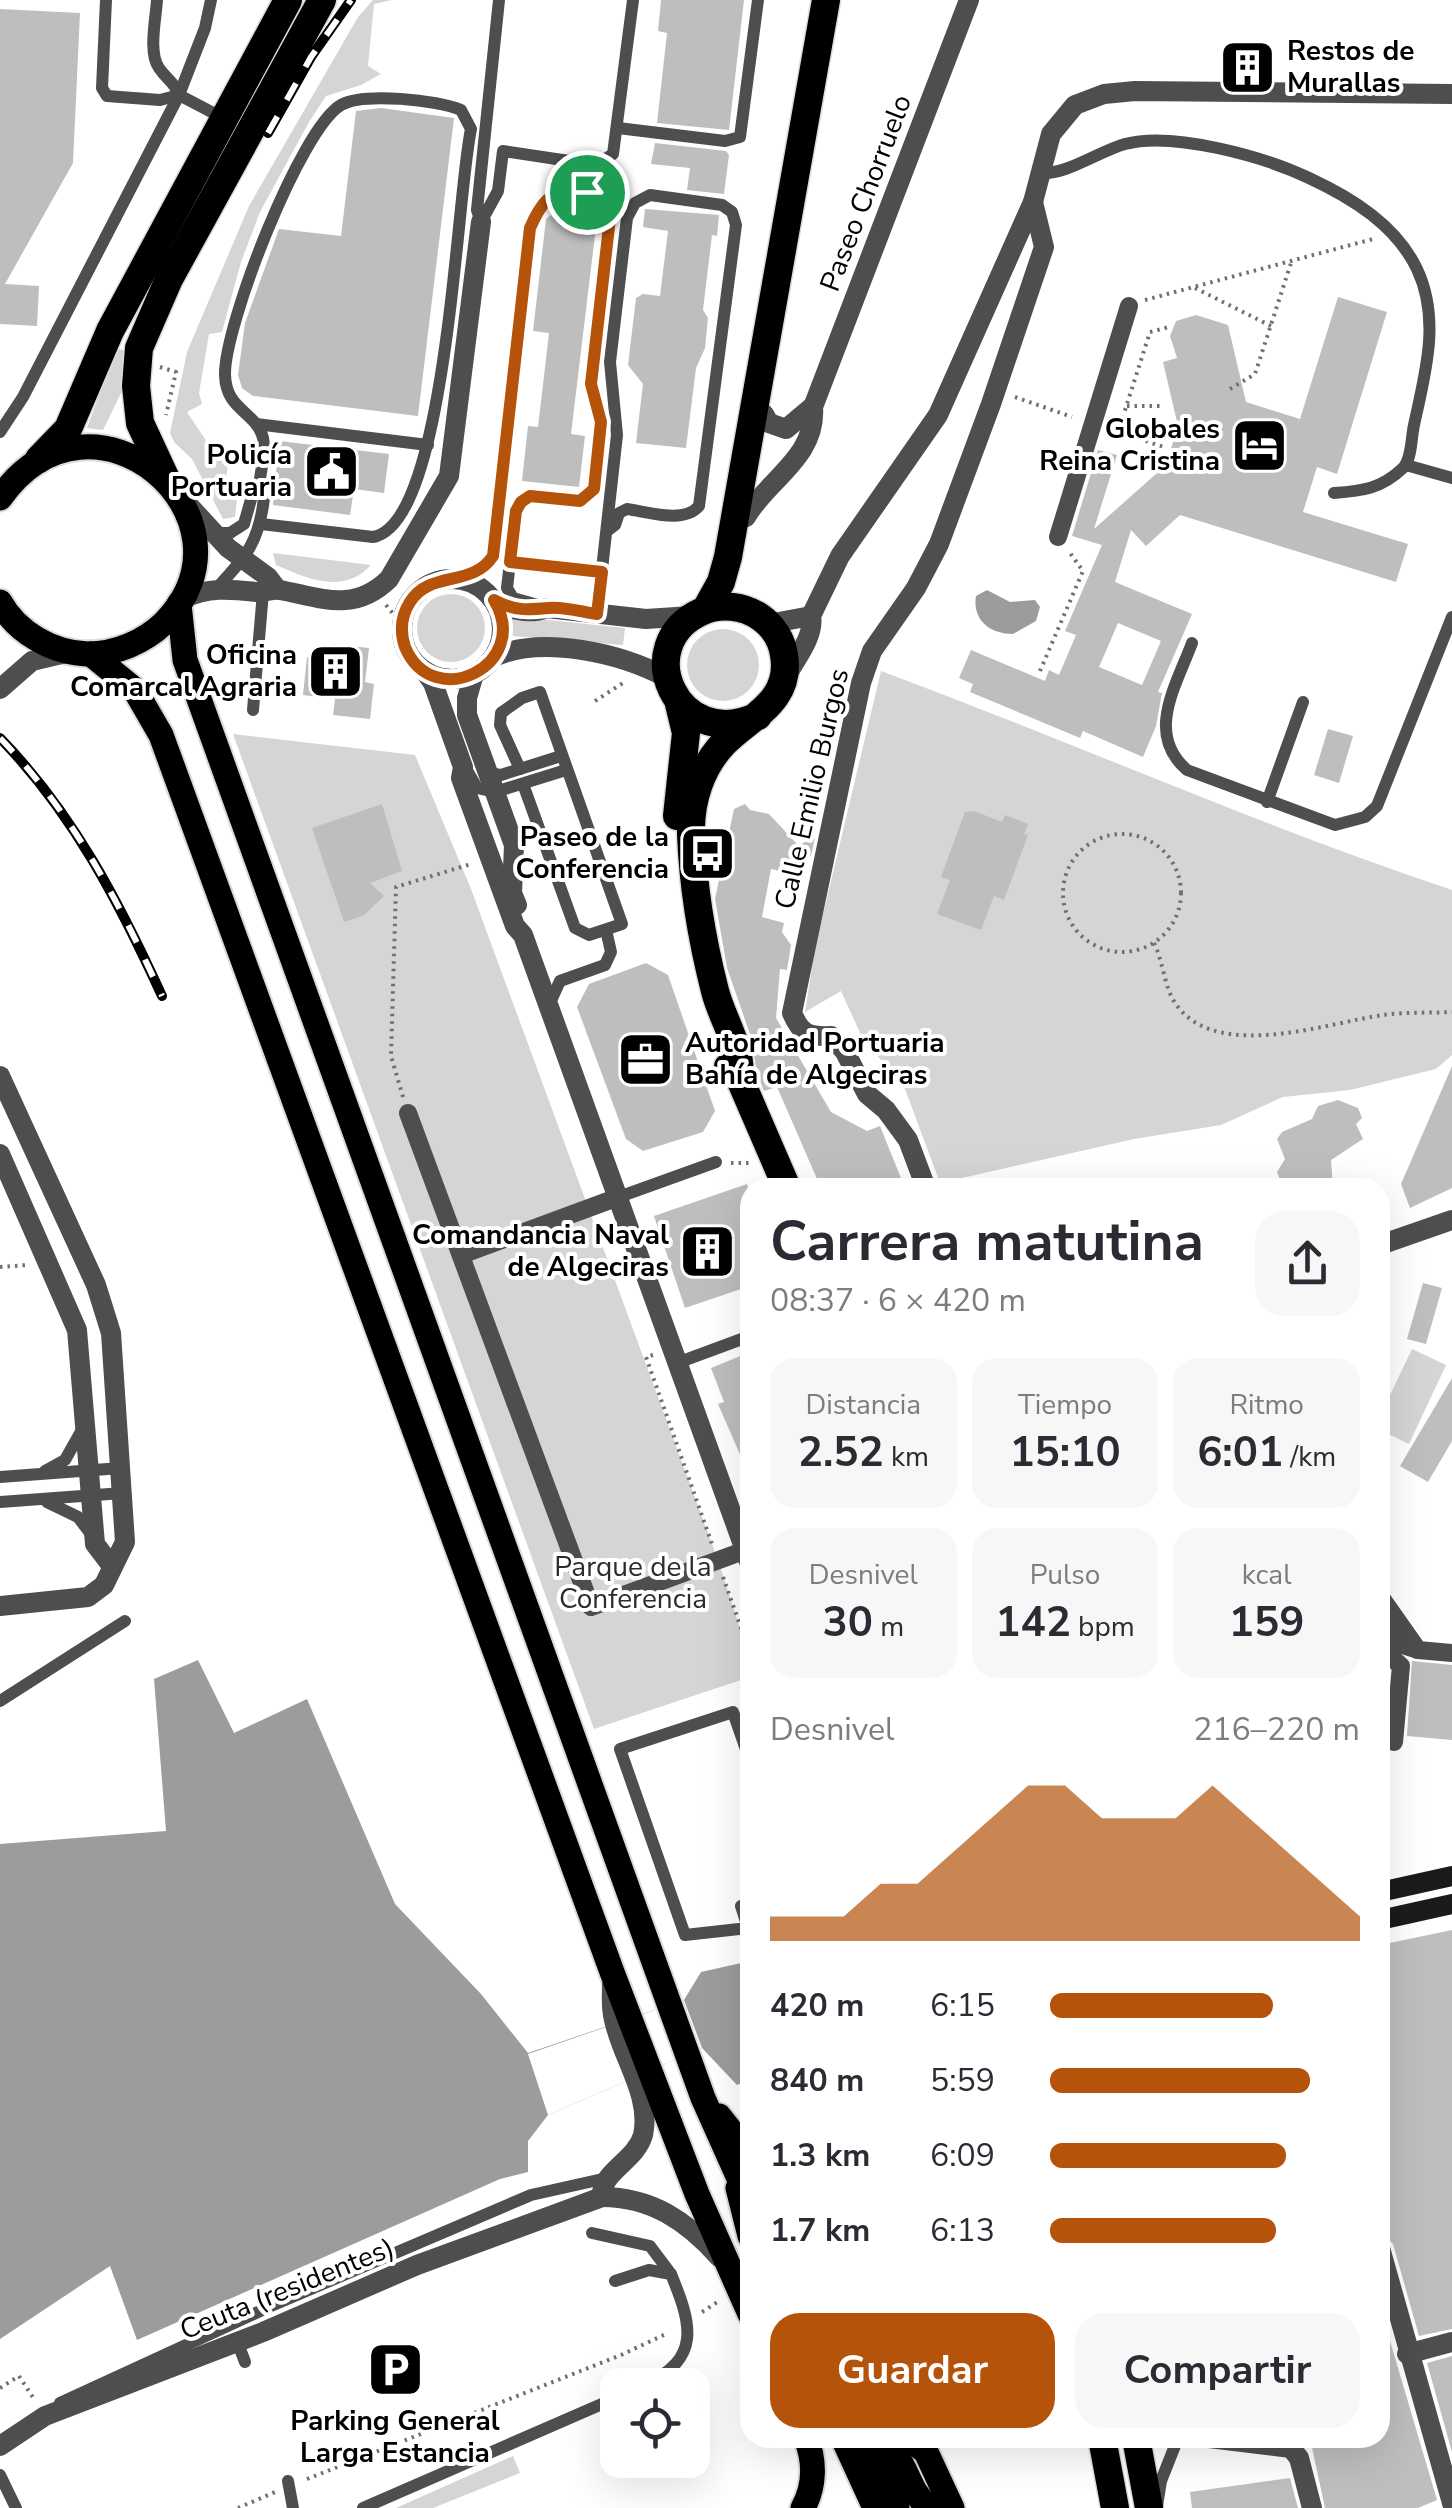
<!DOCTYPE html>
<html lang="es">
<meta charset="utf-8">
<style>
body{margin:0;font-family:"Nunito Sans",sans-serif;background:#f7f7f7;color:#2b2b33;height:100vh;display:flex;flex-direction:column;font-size:38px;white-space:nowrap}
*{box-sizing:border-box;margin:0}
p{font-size:32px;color:#7c7c81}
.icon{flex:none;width:55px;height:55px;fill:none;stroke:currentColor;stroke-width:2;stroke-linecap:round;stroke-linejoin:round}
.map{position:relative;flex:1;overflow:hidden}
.panel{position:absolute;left:740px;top:1178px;width:650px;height:1270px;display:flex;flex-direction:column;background:#fff;border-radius:30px;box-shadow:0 10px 40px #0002}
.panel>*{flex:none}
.controls{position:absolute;left:600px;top:2368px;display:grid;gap:20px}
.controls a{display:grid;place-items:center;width:110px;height:110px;border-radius:20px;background:#fff;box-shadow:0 10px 40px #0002;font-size:50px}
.pin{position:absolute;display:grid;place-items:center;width:85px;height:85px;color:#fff;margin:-42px;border:5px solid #fff;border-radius:50%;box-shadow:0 2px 10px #0007}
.round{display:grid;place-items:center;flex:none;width:105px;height:105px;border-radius:30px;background:#f7f7f7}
.summary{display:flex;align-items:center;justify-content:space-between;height:170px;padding:0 30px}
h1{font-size:55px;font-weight:700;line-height:75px}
.figures{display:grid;grid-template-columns:repeat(3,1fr);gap:15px;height:170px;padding:10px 30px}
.figures div{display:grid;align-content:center;border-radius:25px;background:#f7f7f7;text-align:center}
.figures b{font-size:42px;font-weight:700}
.figures small{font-size:28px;font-weight:400}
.figures p{font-size:28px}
.chart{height:280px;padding:20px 30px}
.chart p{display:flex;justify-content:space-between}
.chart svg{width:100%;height:180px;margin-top:10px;fill:#b45309;opacity:.7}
.action{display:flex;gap:20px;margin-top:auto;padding:20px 30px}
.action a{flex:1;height:115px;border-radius:30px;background:#b45309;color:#fff;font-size:40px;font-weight:700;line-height:115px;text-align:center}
.action a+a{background:#f7f7f7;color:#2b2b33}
ul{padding:0 30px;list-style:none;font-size:32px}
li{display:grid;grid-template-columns:160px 120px 1fr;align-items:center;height:75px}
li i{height:25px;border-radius:12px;background:#b45309}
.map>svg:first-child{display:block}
</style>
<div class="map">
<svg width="1452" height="2508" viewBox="0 0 1452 2508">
<rect width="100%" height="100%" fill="#fff"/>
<g fill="#d5d5d5">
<path d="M373,0h19l-18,4 -6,62 13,8 -20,11 -35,11 -17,26 -49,90 -19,50 -19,70 -13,2 -10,59 3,11 -15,8 30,45 13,-6 -7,48 14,1 -2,17 -12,2 -31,-60 -18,-17 -4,-9 17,-81 62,-146 109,-189z"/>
<path d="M116,349l8,1 -3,43 -18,37 -16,-2z"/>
<path d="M273,553l98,12c-28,30 -63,14 -95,0z"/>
<circle cx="451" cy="628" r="34"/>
<path d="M510,616l115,12 -2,17 -111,-9z"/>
<circle cx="723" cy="665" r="36"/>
<path d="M881,671c191,71 377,154 571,219v165l-16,14 -86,21 -67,7 -62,28 -87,14 -194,44 -35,-94 -43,-52 -21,-46 -36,21 10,-64z"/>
<path d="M233,734l182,21 56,134 247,671 32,100v17l-156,52z"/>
<path d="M1412,1349l34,16 -37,79 -29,-14v-14z"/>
<path d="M513,2456l7,17 -87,35h-37z"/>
</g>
<g fill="#9c9c9c">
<path d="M987,590l23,12 25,-2 5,7 -4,14 -23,13c-23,0 -41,-14 -37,-38z"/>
<path d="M198,1660l36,73 73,-34 88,205 86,90 47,59 156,-53 17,-28 49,-11v118l-13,6 -35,-37 -154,67 -20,26v31l-28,7 -363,161 -27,-74 -110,73v-495l166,-13 -12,-152z"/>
</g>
<path fill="#fff" d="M684,2000l18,48 -154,67 -20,-61z"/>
<g fill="#bebebe" fill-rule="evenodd">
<path d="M661,0h83l-15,130 -72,-7 10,-90 -9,-2z"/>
<path d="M0,9l80,4 -7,150 -68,121 34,2 -2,40 -37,-2z"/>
<path d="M381,108l73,10 -36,298 -165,-20 -11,-8 -4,-13 7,-52 34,-94 62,7 15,-125z"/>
<path d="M655,143l71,8 3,4 -5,39 -37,-4 3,-22 -39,-4z"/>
<path d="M569,200l17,2 6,6 -2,18 6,1 -25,207 14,2 -6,51 -57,-6 6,-55 10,1 11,-94 -16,-2 13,-112z"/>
<path d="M645,209l74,6 -2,21 -5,-1 -9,75 5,8 -3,30 -9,20 -10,80 -50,-5 7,-59 -15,-19 8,-67 7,-4 17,2 8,-65 -25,-4z"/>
<path d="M1338,297l49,15 -50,162 -20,-7 -14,45 105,32 -12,38 -216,-67 -34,31 -15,-16 -16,52 77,32 -34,78 4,1 -6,33 -13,31 -60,-26 -3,7 -110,-46 3,-8 -14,-6 12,-28 74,31 4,-11 10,5 17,-40 -11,-4 37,-86 -30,-9 26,-86 19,5 -23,74 72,-64 12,-39 -15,-64 14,-4 -7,-22 6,-15 20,-6 32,10 18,77 54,17zM1118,623l43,18 -19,44 -43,-18z"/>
<path d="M279,441l110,13 -5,39 -30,-4 -4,26 -77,-10z"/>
<path d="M332,644l37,4 -4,34 9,2 -4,35 -37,-4 2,-16 -32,-4 4,-38 24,3z"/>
<path d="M1328,729l25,7 -14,47 -25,-8z"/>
<path d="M382,804l20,67 -32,12 14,13 -21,20 -19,6 -32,-94z"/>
<path d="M745,804l5,6 19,4 29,31 17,-7 -4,18 -16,9 -2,9 -22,-5 -9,48 22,6 -2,9 9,13 -4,25 -7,-1 -4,49 55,94 36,19 13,-5 25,62h-84l-44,-101 -13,4 -7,-17 -5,-34 -25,-72 -12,-69 19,-90z"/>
<path d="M974,811l28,11 3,-7 23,9 -4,10 4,1 -24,65 -10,-4 -13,34 -44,-16 13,-34 -9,-3 24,-65z"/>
<path d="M646,963l22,12 47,136 -12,21 -60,19 -17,-12 -49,-132 12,-23z"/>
<path d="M1452,1066v122l-42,20 -9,-24z"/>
<path d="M1338,1100l20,8 4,10 -6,6 7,15 -32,21 2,28h-50l-6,-16 8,-13 -8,-20 5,-7 30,-13 6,-13z"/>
<path d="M747,1184l3,10v92l-65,22 -31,-92z"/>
<path d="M1423,1283l19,5 -16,56 -19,-5z"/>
<path d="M750,1352v123h-1l-31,-71 6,-2 -13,-34z"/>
<path d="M1452,1378v63l-24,41 -28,-16z"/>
<path d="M1412,1661l40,4v75l-45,-4z"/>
<path d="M1452,1930v399l-33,7 -26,-92 -8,-8 -5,-19v-272z"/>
<path d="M1380,2307l57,193 -19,8h-93l-15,-70h70z"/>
<path d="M1452,2356v96l-25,-89z"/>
<path d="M1290,2478l8,30h-106l-2,-16z"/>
</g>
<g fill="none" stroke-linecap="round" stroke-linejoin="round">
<defs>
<g id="primary">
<path d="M0,498c93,-132 267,21 164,125 -20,19 -48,31 -76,31 -35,-1 -71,-21 -88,-52"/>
<path d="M179,604l6,56 518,1438 47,105"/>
<path d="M91,654l44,36 26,45 451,1237 85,222 53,120"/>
<path d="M719,2116l31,39"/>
<path d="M738,2188l12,48"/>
<path d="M843,2438l32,70"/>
<path d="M864,2438l33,70"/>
<path d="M875,2438c35,18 28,48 54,70"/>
<path d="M908,2438l18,14 26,56"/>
<path d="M803,2508c12,-22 12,-47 3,-70"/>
</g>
<g id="trunk">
<path d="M39,459l29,-30 42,-98 178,-331"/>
<path d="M166,479l-26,-56 -4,-37 3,-38 30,-69 153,-279"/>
<path d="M706,609l15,-27 7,-25 98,-557"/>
<path d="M677,816l9,-83 -7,-29"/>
<path d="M728,1067l11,10 48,111"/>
<path d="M739,1077c4,-28 -17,-58 -24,-86 -13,-51 -22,-105 -24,-157 -1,-33 10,-67 33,-91 27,-27 68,-42 60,-88 -2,-15 -11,-29 -24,-38 -16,-11 -39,-14 -57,-6 -75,32 -26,143 55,105"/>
<path d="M1102,2438l13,70"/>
<path d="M1136,2438l13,70"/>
</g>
</defs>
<use href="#primary" stroke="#dbdbdb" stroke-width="29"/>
<use href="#trunk" stroke="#dbdbdb" stroke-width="31"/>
<g stroke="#707070" stroke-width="4" stroke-dasharray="2.5 5" stroke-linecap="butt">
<path d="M1195,288l76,38"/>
<path d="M1145,300l228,-61"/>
<path d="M160,367l16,5 -10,43"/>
<path d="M1230,389l25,-15 37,-114"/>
<path d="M1015,397l57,20"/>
<path d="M1127,406h36"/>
<path d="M1110,429l54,18"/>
<path d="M1118,432l32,-100 19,-5"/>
<path d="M527,564l56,6"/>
<path d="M386,605l16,20"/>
<path d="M1040,671l43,-100 -13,-18"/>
<path d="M595,701l28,-18"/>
<circle cx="1122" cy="893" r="59"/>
<path d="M1154,943c10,20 10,47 24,64 42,54 149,16 205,8 22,-3 46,-2 69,-3"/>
<path d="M403,1097l-12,-41 5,-169 75,-23"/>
<path d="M731,1163h21"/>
<path d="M0,1267l27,-2"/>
<path d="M653,1355l-7,2 66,187"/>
<path d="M723,1577l27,76"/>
<path d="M702,2312l17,-11"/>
<path d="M0,2388l19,-12 15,23"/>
<path d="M307,2479l314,-124 47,-22"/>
<path d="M238,2508l37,-16"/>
</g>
<g stroke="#4e4e4e" stroke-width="12">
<path d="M106,0l-4,88 5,8 53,4 19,-5 44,23"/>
<path d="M157,0c-1,18 -9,53 2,68 8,12 15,13 20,27"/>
<path d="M499,0l-22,210 4,12 17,-31 5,-40 93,14 17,-11 20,-154"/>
<path d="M618,128l107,13 15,-4 18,-137"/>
<path d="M1040,173c27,2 57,-21 85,-29 48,-13 140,13 184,34 43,20 87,47 108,91 24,51 8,105 -3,156 -3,13 -2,34 -11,43 -22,21 -41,23 -69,25"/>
<path d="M256,424l172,21"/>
<path d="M0,432l23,-35 156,-302 26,-67 6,-28"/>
<path d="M1406,465l46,13"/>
<path d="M258,491c2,-16 8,-38 5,-53 -7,-27 -37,-27 -38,-63 -1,-49 75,-246 116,-270 22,-13 97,-5 120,5l10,19c-15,69 -24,395 -98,408l-112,-13"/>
<path d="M215,533h15l14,-9 8,-28 6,-5 6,7c-5,44 -17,57 -47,90"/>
<path d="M456,579l28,-10 9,-13 37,-328c17,-40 60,-59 80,-9l-19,165 10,38v32l-7,35 -14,12 -44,-5 -15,6 -5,9 -9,77 6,10 32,9"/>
<path d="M597,614l20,-179 -7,-73 17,-144 8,-15 15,-8 72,10 10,7 4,13 -37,281c-15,18 -50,6 -72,3l-8,4 -4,12 -8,6"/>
<path d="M1192,643c-16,43 -47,91 -5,127l148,55 30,-8 12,-11 75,-189"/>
<path d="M253,710l10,-118"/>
<path d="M520,769l-20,-44 1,-12 21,-15 18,-6 82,232 -33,11 -14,-7 -52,-144"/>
<path d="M468,772l9,16 18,4 71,-22"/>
<path d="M487,772l14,3 60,-19"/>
<path d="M1267,802l36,-100"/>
<path d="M549,1005l11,-24 45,-16 6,-13 -5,-22"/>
<path d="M616,1198l100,-36"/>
<path d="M677,1363l73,-27"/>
<path d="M45,1471l20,-11 18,-32"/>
<path d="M0,1477l121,-9"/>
<path d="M0,1502l123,-9"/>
<path d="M47,1502l31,15 12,16"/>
<path d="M0,1701l125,-80"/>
<path d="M750,1761l-17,-49 -113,37 65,186 63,-7 -7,-22 9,-4"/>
<path d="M592,2233l58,13 21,28"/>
<path d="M615,2281l34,-11 22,4c20,49 32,85 -27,111"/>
<path d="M237,2341l8,21"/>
<path d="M60,2403l211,-97 260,-111 76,-17"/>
<path d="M0,2475l16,33"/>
<path d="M288,2481l5,27"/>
<path d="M1157,2506l4,-25 17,-43"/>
<path d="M363,2508l255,-111"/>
</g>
<g stroke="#4e4e4e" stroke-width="18">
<path d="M1058,537l71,-231"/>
<path d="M408,1113l183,494 155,-57"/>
<path d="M461,1255l155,-57"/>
<path d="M1380,1596l38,54 34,3"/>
<path d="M1380,1628l16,15 22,7"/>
<path d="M1380,1647l21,19 -7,76"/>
</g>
<g stroke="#4e4e4e" stroke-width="20">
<path d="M764,414l5,9 17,6 25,-21"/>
<path d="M182,498l46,50 40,29 9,12"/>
<path d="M746,517c21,-37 71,-60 67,-110l156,-407"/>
<circle cx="452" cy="629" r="50"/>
<path d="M182,599c27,-12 46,-10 75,-7 8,0 16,-3 23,-2 42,8 74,23 109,-11l60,-103 32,-254"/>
<path d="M493,600c18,10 35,15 54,8l99,11 45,-3"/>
<path d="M494,657c48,-22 127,-4 173,21"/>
<path d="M424,670l9,13 30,84 -2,11 54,148 8,9 227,629"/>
<path d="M474,674l-7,24v17l47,130 -2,48 5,12"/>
<path d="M0,689l32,-28 38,-9"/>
<path d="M0,1076l96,209 15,48 14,209 -21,43 -16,12 -88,9"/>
<path d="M0,1154l77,176 18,214 16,21"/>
<path d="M926,1188l-18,-48 -22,-30 -19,-16 -22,-42 -14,-16c-23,1 -30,-2 -39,-23l69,-330 11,-32 44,-63 23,-44 52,-140 53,-157 -11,-45"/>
<path d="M1380,1245l72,-25"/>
<path d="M612,1984c0,10 -1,21 1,31 6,39 39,79 30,120 -7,26 -43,37 -41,62 49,0 85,24 117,60"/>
<path d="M1380,2248l72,255"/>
<path d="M1407,2354l45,-12"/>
<path d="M1209,2438l82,10 8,10 13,50"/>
<path d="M0,2446l45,-30 218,-84 154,-67 185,-68"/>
</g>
<g stroke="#4e4e4e" stroke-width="20">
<path d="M768,624l43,-8"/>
<path d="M785,678c10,-18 30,-42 26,-62l29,-60 98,-141 95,-213 18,-68 24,-29 29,-11 31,-3 317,3"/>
</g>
<g stroke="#1b1b1b" stroke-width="20">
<path d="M1380,1892l72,-16"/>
<path d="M1380,1920l72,-16"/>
</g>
<use href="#primary" stroke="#000" stroke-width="25"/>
<use href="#trunk" stroke="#000" stroke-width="28"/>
<defs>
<g id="rail">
<path d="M268,133l43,-76 40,-57"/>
<path d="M0,738c73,75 119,164 162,258"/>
</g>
</defs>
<use href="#rail" stroke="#000" stroke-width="10"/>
<use href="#rail" stroke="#fff" stroke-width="6" stroke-dasharray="19" stroke-linecap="butt"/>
</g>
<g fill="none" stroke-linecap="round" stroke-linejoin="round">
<defs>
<path id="route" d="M575,189l22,9 13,20 -19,166 10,38 -7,67 -14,12 -50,-5 -9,6 -5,9 -6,51 92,10 -5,42c-15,-2 -34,-8 -49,-6 -21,2 -34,3 -54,-8 39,65 -61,114 -89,47 -5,-15 -4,-31 5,-45 20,-32 62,-14 83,-46l37,-328c10,-23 19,-37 45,-39z"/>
</defs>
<use href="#route" stroke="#fff" stroke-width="20"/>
<use href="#route" stroke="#b45309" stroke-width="12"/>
</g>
<defs>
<symbol id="building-square" viewBox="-11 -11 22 22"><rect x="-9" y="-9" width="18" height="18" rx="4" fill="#000" stroke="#fff"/><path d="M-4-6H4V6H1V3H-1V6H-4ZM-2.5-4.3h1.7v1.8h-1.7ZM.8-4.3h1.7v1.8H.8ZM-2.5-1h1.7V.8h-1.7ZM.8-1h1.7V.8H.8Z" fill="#fff"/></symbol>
<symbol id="hotel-square" viewBox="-11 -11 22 22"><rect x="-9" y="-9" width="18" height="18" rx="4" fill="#000" stroke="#fff"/><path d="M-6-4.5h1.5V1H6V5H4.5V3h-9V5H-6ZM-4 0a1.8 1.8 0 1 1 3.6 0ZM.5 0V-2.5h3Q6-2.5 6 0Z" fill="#fff"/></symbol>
<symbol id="civic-square" viewBox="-11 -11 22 22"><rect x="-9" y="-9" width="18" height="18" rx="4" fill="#000" stroke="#fff"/><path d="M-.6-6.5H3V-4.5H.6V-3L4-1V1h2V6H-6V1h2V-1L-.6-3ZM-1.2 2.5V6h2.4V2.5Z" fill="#fff"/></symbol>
<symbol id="bus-square" viewBox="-11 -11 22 22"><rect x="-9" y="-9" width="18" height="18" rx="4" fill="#000" stroke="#fff"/><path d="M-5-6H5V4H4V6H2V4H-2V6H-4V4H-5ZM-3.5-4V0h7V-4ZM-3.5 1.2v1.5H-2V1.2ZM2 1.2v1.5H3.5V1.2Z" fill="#fff"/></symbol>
<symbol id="office-square" viewBox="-11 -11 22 22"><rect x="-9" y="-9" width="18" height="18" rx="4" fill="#000" stroke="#fff"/><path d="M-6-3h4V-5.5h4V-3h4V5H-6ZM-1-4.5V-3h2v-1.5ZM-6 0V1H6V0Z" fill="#fff"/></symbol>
<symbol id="parking-square" viewBox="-11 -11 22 22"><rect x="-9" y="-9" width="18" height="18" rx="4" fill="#000" stroke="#fff"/><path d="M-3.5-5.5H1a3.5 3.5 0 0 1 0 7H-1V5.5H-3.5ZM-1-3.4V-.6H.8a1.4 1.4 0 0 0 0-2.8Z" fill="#fff"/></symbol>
</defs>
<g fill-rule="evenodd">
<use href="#building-square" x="1216" y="36" width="63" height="63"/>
<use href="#hotel-square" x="1228" y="414" width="63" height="63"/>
<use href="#civic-square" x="300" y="440" width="63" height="63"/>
<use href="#building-square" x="304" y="640" width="63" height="63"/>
<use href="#bus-square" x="676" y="822" width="63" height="63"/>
<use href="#office-square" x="614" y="1028" width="63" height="63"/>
<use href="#building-square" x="676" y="1220" width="63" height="63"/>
<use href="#parking-square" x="364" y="2338" width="63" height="63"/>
</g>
<g text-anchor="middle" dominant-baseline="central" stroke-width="8" stroke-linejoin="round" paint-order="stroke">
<g font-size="28" font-weight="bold" fill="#000" stroke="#fff" text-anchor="end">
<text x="1287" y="51" text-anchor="start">Restos de<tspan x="1287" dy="32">Murallas</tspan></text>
<text x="1220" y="429">Globales<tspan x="1220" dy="32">Reina Cristina</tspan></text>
<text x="292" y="455">Policía<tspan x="292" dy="32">Portuaria</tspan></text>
<text x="297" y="655">Oficina<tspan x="297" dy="32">Comarcal Agraria</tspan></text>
<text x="669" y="837">Paseo de la<tspan x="669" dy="32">Conferencia</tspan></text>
<text x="685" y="1043" text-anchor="start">Autoridad Portuaria<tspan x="685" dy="32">Bahía de Algeciras</tspan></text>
<text x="669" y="1235">Comandancia Naval<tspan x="669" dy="32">de Algeciras</tspan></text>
<text x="395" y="2421" text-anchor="middle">Parking General<tspan x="395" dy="32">Larga Estancia</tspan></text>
</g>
<g font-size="28" fill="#000" stroke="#fff">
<text transform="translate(866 193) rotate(-69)">Paseo Chorruelo</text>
<text transform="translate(812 789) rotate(-77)">Calle Emilio Burgos</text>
<text transform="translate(287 2289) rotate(-22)">Ceuta (residentes)</text>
</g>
<g font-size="28" fill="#2c2c2c" stroke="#fff">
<text x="633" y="1567">Parque de la<tspan x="633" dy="32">Conferencia</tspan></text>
</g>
</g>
</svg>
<div class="controls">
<a><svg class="icon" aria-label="locate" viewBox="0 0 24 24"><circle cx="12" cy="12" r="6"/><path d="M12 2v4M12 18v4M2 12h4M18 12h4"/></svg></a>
</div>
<div class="pin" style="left:587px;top:192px;background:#1e9e55"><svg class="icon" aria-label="arrive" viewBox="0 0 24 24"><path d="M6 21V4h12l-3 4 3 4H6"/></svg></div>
<section class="panel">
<div class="summary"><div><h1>Carrera matutina</h1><p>08:37 · 6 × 420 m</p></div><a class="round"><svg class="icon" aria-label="share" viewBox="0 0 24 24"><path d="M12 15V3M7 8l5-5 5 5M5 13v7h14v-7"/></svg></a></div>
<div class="figures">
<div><p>Distancia</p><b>2.52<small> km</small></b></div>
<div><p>Tiempo</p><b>15:10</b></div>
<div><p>Ritmo</p><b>6:01<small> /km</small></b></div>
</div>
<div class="figures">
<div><p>Desnivel</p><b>30<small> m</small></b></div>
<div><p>Pulso</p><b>142<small> bpm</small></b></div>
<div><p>kcal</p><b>159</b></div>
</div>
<div class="chart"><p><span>Desnivel</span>216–220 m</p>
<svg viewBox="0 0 160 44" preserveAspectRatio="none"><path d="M0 44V38L10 38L20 38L30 30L40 30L50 22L60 14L70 6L80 6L90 14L100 14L110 14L120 6L130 14L140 22L150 30L160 38V44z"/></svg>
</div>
<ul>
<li><b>420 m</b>6:15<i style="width:72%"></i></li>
<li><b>840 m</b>5:59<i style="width:84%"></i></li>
<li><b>1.3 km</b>6:09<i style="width:76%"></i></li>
<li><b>1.7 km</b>6:13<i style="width:73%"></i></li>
</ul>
<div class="action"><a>Guardar</a><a>Compartir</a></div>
</section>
</div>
